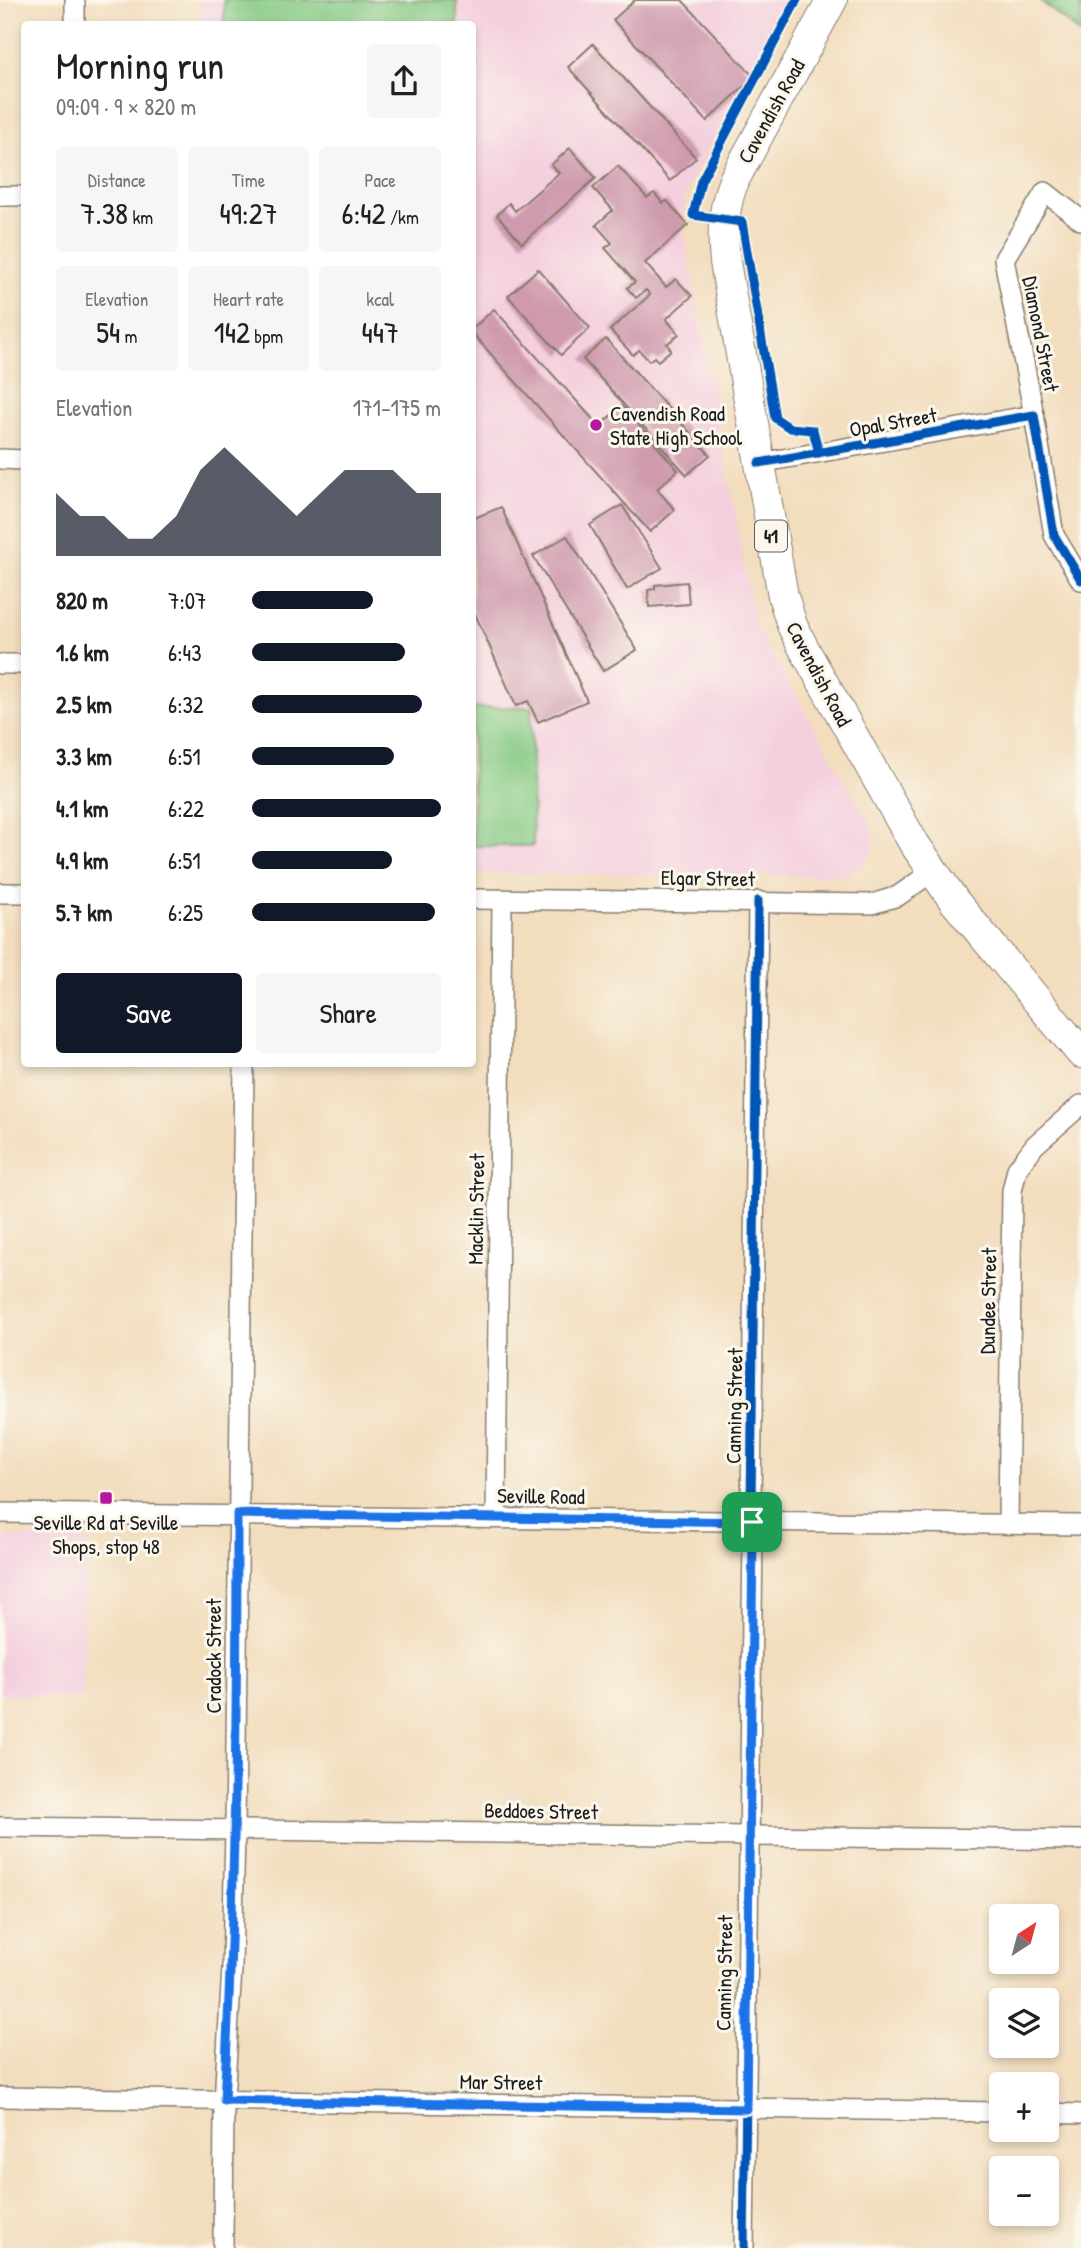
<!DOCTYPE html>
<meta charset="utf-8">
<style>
body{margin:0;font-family:"Patrick Hand",sans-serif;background:#f6f6f6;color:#202124;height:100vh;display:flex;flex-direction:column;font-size:26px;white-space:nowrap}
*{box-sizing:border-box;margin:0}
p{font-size:23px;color:#757577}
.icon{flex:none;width:38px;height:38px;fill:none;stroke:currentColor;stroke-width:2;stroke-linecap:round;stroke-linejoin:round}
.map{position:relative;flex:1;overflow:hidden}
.details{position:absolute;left:21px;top:21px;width:455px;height:1046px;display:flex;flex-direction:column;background:#fff;border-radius:7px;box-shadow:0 4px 10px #0003}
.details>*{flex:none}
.needle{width:46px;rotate:36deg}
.controls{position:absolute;left:989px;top:1904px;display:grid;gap:14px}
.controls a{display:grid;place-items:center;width:70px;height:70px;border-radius:7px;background:#fff;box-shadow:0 4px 10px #0003;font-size:35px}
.pin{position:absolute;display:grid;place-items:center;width:60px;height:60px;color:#fff;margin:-30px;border-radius:14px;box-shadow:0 4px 10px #0006}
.round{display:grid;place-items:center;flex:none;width:74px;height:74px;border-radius:7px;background:#f6f6f6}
.head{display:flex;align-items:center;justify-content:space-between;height:119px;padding:0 35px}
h1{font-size:38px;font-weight:600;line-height:52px}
.stats{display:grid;grid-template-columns:repeat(3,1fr);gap:10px;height:119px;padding:7px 35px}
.stats div{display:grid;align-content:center;border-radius:7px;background:#f6f6f6;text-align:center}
.stats b{font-size:30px;font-weight:600}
.stats small{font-size:19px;font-weight:400}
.stats p{font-size:19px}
.chart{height:196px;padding:14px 35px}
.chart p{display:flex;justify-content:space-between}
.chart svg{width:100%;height:126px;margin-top:7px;fill:#111827;opacity:.7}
.button{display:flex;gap:14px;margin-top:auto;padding:14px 35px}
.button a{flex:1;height:80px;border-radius:7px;background:#111827;color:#fff;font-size:28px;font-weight:600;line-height:80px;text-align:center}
.button a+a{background:#f6f6f6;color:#202124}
ul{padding:0 35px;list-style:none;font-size:23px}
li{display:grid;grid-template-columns:112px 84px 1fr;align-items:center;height:52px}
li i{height:18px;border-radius:9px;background:#111827}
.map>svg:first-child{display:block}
</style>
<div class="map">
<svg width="1081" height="2248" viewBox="0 0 1081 2248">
<defs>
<pattern id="park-dots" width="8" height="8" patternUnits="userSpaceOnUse" patternTransform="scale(1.75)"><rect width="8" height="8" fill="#84c983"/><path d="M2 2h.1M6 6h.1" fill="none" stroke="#71ac71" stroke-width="1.8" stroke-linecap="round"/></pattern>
</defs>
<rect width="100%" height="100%" fill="#fbf7ec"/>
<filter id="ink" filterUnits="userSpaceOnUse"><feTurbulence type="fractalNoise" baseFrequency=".0143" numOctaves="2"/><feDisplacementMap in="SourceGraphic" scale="14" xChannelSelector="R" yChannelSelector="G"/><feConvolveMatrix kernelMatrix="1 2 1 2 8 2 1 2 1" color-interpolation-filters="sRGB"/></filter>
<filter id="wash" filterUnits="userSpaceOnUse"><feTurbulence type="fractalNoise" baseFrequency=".00686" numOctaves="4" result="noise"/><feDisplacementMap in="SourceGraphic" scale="28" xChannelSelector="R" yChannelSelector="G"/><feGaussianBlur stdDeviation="1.57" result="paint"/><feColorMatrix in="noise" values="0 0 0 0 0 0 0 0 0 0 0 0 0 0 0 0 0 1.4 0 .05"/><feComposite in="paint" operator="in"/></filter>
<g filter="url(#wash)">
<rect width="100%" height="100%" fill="#f2ddbd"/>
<g fill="#f4cfde">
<path d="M201,0h588l-95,175 -9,22 -2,27 72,402 116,199 4,22 -11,16 -18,13 -373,-3 -1,-849h-271z"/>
<path d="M0,1537h85l-2,161 -83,-3z"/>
</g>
<path fill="url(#park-dots)" stroke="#507250" stroke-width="2" d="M1040,0h41v34z"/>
<g fill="#84c983" stroke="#507250" stroke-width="2">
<rect x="224" y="0" width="233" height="24"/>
<path d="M531,707l2,139h-60l-1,-138z"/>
</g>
<g id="blocks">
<g fill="#cf9aae">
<path d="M635,0h47l72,77 -47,44 -94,-101z"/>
<path d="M593,44l103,114 -26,23 -102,-114z"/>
<path d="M570,148l26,30 -74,65 -25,-28 12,-12 6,8 44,-38 -8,-8z"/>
<path d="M618,166l29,32 7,-5 9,10 4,-2 21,24 -43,38 21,24 10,-8 16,17 -26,23 13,15 -12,10 4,6 -13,11 -4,-4 -5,4 -10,-11 -6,5 -23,-25 40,-35 -4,-5 -10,8 -9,-10 8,-6 -30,-34 7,-5 -16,-18 17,-15 -20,-22z"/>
<path d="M538,269l52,59 -29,27 -53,-59z"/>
<path d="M494,309l105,117 23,-20 56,64 -21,19 18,21 -25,22 -178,-199v-4z"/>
<path d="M606,339l104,116 -23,20 -104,-116z"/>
<path d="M622,505l40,63 -35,21 -37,-64z"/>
<path d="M501,507l86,194 -49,21 -10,-21 -12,5 -44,-99v-88z"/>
<path d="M567,536l70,114 -34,21 -70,-115z"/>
<path d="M687,582l2,22 -40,3 -1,-17 7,-1v-4z"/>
</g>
</g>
</g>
<g filter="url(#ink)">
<use href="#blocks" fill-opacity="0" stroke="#877c6c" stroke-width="2"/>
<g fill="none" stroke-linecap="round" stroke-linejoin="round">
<defs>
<g id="street">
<path d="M75,24v-24"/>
<path d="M0,196h24"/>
<path d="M1081,220l-36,-28 -41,67 30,156 20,120 27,45"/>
<path d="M0,459l24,1"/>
<path d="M759,463l275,-48"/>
<path d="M0,664h24"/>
<path d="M0,893h24"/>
<path d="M472,899l400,5 26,-8 35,-25"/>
<path d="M0,1513l1081,12"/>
<path d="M496,1518l6,-619"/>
<path d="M1008,1524l4,-333 5,-22 18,-24 46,-40"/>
<path d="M0,1827l1081,13"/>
<path d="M0,2097l1001,15"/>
<path d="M1046,2113l35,1"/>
<path d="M223,2248l1,-148 8,-131 3,-139 9,-766"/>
<path d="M744,2248l9,-712 -2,-29 7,-606"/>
</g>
<path id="primary" d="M832,0l-97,178c-12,28 -13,54 -10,84l58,334 9,29 11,22 110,195 42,60 126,151"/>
</defs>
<use href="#street" stroke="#877c6c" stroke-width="22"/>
<use href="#primary" stroke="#877c6c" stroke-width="32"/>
<use href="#street" stroke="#fff" stroke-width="19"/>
<use href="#primary" stroke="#fff" stroke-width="30"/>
<defs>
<g id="cycleway">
<path d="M797,0l-96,181 -8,34 49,7 33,196 15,10 23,2 6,23"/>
<path d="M759,463l275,-48 20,120 27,45"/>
<path d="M744,2248l9,-712 -2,-29 7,-606"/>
</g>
</defs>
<use href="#cycleway" stroke="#fbf7ec" stroke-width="13"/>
<use href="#cycleway" stroke="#0057b8" stroke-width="9"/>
</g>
</g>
<g fill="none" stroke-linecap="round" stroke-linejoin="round" filter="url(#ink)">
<defs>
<path id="route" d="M237,1514l515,8 1,14 -7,573 -522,-9c11,-195 13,-390 13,-586z"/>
</defs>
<use href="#route" stroke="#fff" stroke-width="14"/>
<use href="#route" stroke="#1a73e8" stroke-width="9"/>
</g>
<g fill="#b5179e" stroke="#fbf7ec" stroke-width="2.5">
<circle cx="596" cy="425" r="7"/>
<rect x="99" y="1491" width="14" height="14" rx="3.5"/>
</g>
<g text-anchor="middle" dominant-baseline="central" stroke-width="6" stroke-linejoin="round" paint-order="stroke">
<rect fill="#fbf7ec" stroke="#5f5e5a" stroke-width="2" x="755" y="520.5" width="32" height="31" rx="5"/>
<g font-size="19" font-weight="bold" fill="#1c1c1c">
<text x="771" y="536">41</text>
</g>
<g font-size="21" fill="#1c1c1c" stroke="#fbf7ec">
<text transform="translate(771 111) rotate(-61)">Cavendish Road</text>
<text transform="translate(1041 334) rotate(79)">Diamond Street</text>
<text transform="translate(893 422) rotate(-10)">Opal Street</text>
<text transform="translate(819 674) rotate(62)">Cavendish Road</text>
<text transform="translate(708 878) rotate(1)">Elgar Street</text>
<text transform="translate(476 1209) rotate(-89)">Macklin Street</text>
<text transform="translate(988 1301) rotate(-89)">Dundee Street</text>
<text transform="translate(734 1406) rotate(-89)">Canning Street</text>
<text transform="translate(541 1496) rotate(1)">Seville Road</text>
<text transform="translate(213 1656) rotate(-90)">Cradock Street</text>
<text transform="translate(541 1811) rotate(1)">Beddoes Street</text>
<text transform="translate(724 1973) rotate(-89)">Canning Street</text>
<text transform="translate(501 2082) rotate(1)">Mar Street</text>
</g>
<g font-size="21" fill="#1c1c1c" stroke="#fbf7ec" text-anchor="start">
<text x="610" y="413">Cavendish Road<tspan x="610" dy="24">State High School</tspan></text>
<text x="106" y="1522" text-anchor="middle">Seville Rd at Seville<tspan x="106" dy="24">Shops, stop 48</tspan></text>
</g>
</g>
</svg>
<div class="controls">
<a><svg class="needle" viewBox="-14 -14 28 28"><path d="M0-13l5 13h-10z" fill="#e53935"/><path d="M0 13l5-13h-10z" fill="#757577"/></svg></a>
<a><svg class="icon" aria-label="layers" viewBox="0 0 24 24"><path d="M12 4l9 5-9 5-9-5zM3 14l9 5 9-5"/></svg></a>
<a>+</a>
<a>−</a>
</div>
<div class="pin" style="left:752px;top:1522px;background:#1e9e55"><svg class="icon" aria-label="arrive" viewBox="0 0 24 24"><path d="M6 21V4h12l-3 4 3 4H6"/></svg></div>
<section class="details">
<div class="head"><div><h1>Morning run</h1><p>09:09 · 9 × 820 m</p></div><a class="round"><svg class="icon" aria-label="share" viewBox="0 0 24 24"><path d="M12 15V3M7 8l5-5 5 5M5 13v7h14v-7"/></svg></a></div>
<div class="stats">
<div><p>Distance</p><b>7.38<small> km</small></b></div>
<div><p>Time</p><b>49:27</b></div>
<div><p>Pace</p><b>6:42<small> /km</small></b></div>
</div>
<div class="stats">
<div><p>Elevation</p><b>54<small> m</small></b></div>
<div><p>Heart rate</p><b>142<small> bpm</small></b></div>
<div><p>kcal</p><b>447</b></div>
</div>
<div class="chart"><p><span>Elevation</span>171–175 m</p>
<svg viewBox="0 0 160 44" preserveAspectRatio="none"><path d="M0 44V22L10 30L20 30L30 38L40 38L50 30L60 14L70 6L80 14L90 22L100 30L110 22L120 14L130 14L140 14L150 22L160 22V44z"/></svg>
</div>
<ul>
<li><b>820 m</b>7:07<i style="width:64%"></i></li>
<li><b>1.6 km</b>6:43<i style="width:81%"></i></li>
<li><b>2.5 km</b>6:32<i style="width:90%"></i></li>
<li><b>3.3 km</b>6:51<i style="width:75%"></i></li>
<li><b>4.1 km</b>6:22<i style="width:100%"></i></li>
<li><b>4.9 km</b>6:51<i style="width:74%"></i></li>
<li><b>5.7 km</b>6:25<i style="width:97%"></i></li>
</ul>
<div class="button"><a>Save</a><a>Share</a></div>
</section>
</div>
